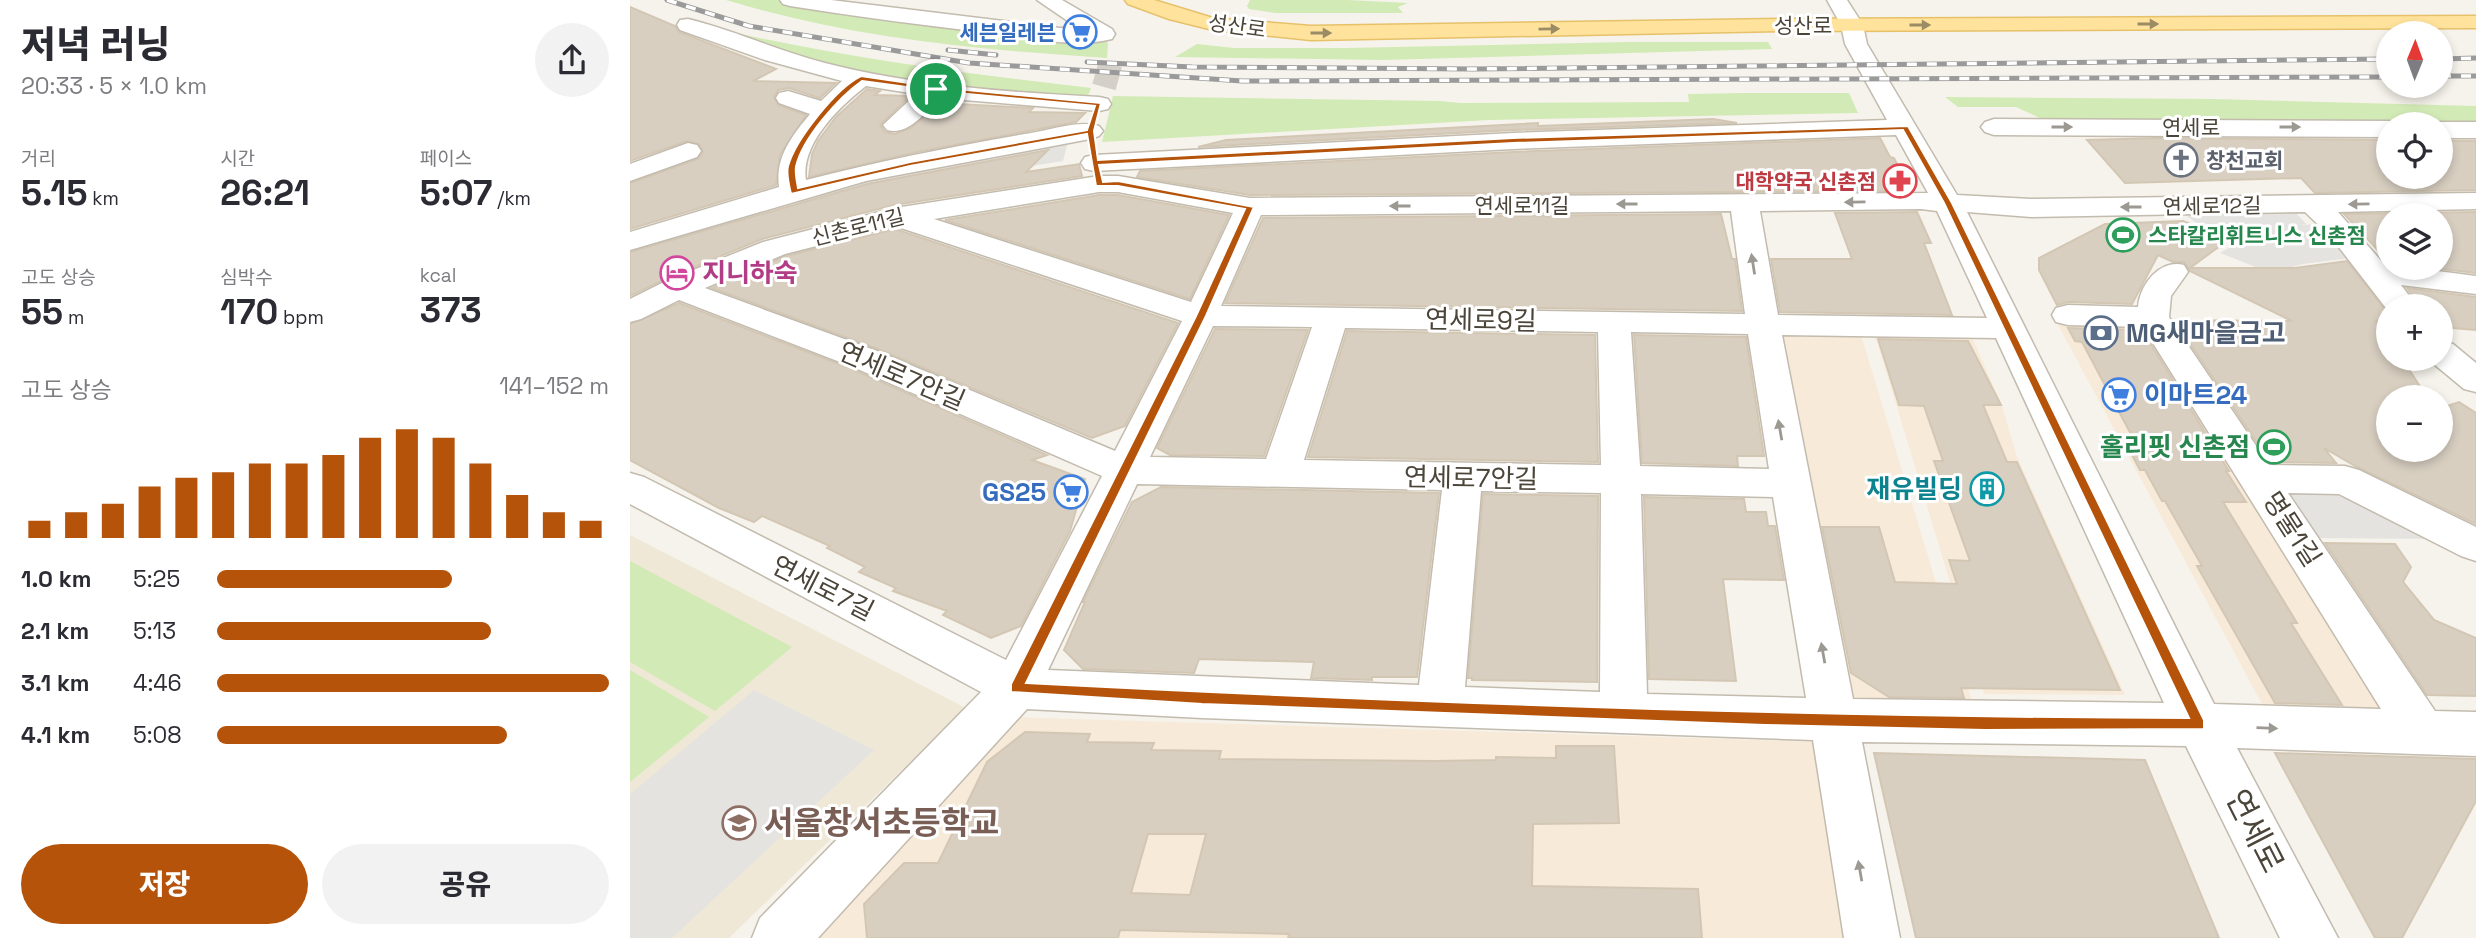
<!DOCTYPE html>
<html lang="ko">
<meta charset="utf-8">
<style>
body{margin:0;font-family:"Space Grotesk","Noto Sans KR",sans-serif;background:#f2f2f3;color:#2b2b33;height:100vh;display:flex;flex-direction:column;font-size:26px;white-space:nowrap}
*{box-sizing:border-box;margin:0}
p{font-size:23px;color:#7c7c81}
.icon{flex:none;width:38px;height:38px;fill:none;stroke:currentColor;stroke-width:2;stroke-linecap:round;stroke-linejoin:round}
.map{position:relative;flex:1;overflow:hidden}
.drawer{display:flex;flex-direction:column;background:#fff;width:630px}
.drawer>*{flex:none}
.needle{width:46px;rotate:1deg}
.controls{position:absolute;left:1746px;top:21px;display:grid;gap:14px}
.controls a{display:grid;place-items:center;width:77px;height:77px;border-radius:50%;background:#fff;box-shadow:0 4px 10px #0003;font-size:35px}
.pin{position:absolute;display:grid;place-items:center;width:60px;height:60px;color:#fff;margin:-30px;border:4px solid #fff;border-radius:50%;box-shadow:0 2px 7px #0007}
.round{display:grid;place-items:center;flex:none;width:74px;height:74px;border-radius:37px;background:#f2f2f3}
.headline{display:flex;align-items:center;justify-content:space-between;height:119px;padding:0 21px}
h1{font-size:38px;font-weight:800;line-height:52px}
.figures{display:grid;grid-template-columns:repeat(3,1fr);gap:10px;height:119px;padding:7px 21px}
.figures div{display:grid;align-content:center}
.figures b{font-size:35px;font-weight:800}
.figures small{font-size:19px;font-weight:400}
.figures p{font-size:19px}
.chart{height:196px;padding:14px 21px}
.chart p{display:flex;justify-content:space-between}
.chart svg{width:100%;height:126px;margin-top:7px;stroke:#b45309;stroke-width:6}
.cta{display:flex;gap:14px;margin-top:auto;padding:14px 21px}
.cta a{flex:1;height:80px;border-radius:42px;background:#b45309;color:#fff;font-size:28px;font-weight:800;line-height:80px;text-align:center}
.cta a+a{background:#f2f2f3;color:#2b2b33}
ul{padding:0 21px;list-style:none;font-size:23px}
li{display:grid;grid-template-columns:112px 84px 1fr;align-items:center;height:52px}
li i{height:18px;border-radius:9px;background:#b45309}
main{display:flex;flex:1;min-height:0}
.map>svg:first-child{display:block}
</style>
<main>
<section class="drawer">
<div class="headline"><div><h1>저녁 러닝</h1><p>20:33 · 5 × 1.0 km</p></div><a class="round"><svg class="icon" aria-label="share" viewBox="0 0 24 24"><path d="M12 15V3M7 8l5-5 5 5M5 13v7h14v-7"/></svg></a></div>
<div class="figures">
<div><p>거리</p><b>5.15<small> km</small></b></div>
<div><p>시간</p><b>26:21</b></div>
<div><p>페이스</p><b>5:07<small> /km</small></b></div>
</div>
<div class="figures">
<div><p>고도 상승</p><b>55<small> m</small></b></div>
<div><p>심박수</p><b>170<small> bpm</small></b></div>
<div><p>kcal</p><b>373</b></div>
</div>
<div class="chart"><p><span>고도 상승</span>141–152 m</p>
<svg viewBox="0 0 160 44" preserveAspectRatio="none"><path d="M5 44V38M15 44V35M25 44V32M35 44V26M45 44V23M55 44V21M65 44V18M75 44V18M85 44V15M95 44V9M105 44V6M115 44V9M125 44V18M135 44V29M145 44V35M155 44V38"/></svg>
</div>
<ul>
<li><b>1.0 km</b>5:25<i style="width:60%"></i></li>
<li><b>2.1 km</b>5:13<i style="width:70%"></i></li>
<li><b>3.1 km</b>4:46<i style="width:100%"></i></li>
<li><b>4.1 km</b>5:08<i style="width:74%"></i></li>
</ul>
<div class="cta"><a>저장</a><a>공유</a></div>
</section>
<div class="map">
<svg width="1846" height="938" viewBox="0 0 1846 938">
<rect width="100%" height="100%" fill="#f6f3ec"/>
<g fill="#f7ead8">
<path d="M1426,321l85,2 245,385 -124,-4z"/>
<path d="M1145,333l86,2 112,370 -122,-2z"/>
<path d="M1245,335l97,2 30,69 15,51 108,238 -141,-1z"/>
<path d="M380,717l813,25 30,196h-1040z"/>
</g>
<path fill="#efe8d6" d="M0,535l336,173 -237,230h-99z"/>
<g fill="#d2eab5">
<path d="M96,0h50l62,11 262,26 8,6 -1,15c-128,-8 -257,-20 -381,-58z"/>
<path d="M620,0h97l61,3 -10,4 5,6h-128l-26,-4 -2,-3z"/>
<path d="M97,31c120,27 241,43 364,57l-5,13 -127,-13 -78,-11 -68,-14z"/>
<path d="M997,42h141l4,7 -389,11 -208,-3 22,-13 37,4h114z"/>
<path d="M1113,93h106l9,20 -369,7 -387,22 11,-46 328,5 19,2 229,-1 -1,-8z"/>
<path d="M1315,97l269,2 262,7v17l-434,-4 -26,-12h-58z"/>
<path d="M0,561l162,86 -77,64 -85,-49z"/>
<path d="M0,670l79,47 -79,65z"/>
</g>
<g fill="#e5e3e0">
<path d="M433,142l4,4 -4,15 -95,15 -168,33v-15z"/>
<path d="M1664,211l12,13 -6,1 21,-1 31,34 -49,6 -32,9 -51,-20 39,-23 -23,9 -41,-17 -12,-9z"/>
<path d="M1645,487l77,2 91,50 -135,-1z"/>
<path d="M124,690l120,60 -202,188h-42v-144z"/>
</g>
<g fill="#d8cfc1" stroke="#d3c7b4" stroke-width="2" fill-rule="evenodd">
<path d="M0,7l45,19 4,6 97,37 -23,12 83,2 -16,15 -31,-10 -11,2 -4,7 4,8 28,10 -26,40 -4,30 -146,44v-46l68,-24 5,-7 -4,-8 -12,-3 -57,20z"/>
<path d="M237,89l13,2 -5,4 35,1 -30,29 5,7 10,2 16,-6 28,-25 94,5 -4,4 56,1 -9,9 -159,30 -108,25 3,-23 6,-13 18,-24z"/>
<path d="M1083,119l24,4 -224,7 -315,17 28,-7 312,-17v3z"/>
<path d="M1250,138l10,19 4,1 16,33 -660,4 -113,-18 3,-6 373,-19z"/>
<path d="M1527,138l232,2v37h52v-36h35v49l-161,3 -14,-15 -176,5 -38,-43z"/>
<path d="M418,150l-22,22 53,-8 3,12 -188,29 -132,34 -97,40 -35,17v-44l237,-68z"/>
<path d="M469,195h19l111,20 -39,84 -245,-79z"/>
<path d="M1287,212l14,31h-7l28,72 -172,-3 -9,-53h81l-17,-46z"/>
<path d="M1846,212v61l-43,-5h8v-53h-52v47l-45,-48z"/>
<path d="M1091,214l11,45h3l7,52 -517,-8 38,-85z"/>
<path d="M1553,221l45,19 -38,28h105l52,-7 42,54v7l-13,-1 13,19v19h13l25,38h-38v53h52v-42l18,-6 17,11v111l-119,-57 -33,-19 12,15 -66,-1 -96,-142 118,1 -102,-50 -6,-9h-11l-15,-7 -26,49 -64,-2 -11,3 -18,-35v-12l66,-34z"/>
<path d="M265,229l283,94 -53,103 -33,12 -214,-89 -166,-61 74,-32z"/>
<path d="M1777,288l69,9v33l-35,-3v-21h-21z"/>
<path d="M49,303l173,66 195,86 -15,5 53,19 -15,52 -49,95 -30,12 -48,-23 4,-4 -54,-20 3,-3 -37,-16 6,-5 -38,-19 3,-2 -68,-30 -8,6 -35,-14 -89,-48v-136z"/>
<path d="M1438,328l74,2 87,141h-3l20,31h-23l74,121h-6l51,82 -67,-2 -78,-137h5l-37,-65h-3l-17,-31h-5l-17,-32h10l-51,-96 -7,-1z"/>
<path d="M585,329l93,1 -44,126 -94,-1 -13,-7z"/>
<path d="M717,331l248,4 3,127 -290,-5z"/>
<path d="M1004,335l112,2 18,119h-27l1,10 -96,-3z"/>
<path d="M1248,339l90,2 33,64h-18l24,57h10l103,228 -159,-2 3,10 -75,-1 -38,-24 -29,-146h57l16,55 62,2 -8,-24 21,1 -36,-100h9l-19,-55 -25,-1z"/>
<path d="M531,487l278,6 -22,184h-45v3l-61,-2 3,-16 -115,-3 -5,14 -111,-4 -19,-19 21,-48h-2l49,-100z"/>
<path d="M853,494l115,2 -1,186 -125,-2v-2h-4z"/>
<path d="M1014,497l100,2 2,13h20l2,14h7l9,54 -61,-1 13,102 -87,-2z"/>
<path d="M1695,543l70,1 16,23 -8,15 31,38 42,18v58l-49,-1z"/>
<path d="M395,732l65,2 -3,8 67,1 -3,7 70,1 -2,8 216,2 61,-1v-3l60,1v-12h58l5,77 -86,1 -1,62 166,3 4,49h-414l1,-4 -169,-4 -2,8h-251l-3,-34 40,-41h34l49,-101zM518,834h58l-16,61 -59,-2z"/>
<path d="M1244,753l271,7 74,178h-303z"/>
<path d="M1645,753l201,6v42l-74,137h-27z"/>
</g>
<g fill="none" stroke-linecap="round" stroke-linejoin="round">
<path stroke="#d4d0c8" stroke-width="24" stroke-dasharray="24 11" stroke-linecap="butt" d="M474,87l8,-29"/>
<defs>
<g id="minor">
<path d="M150,0h51l229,28h18l-41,-28h25l50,29 3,5 -3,5c-36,9 -77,0 -113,-5 -70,-8 -139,-17 -209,-28l-7,-2z"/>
<path d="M1197,0h20l16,25 4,19 90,151 74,4 445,-6v16l-138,3 46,52 5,1v3h25l62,8v18l-75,-9 16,21h-28v6l-58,-75 -26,-25 -274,5 -64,-5 247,492 167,5 -238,-382 -75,-2 -12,-3 -4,-7 4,-7 12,-3 70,2c2,-23 22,-48 46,-42l4,7 -17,24 -2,21 100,148 76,1 14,4 117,57v34l-15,-5 -122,-62 -51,-1 147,218 41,1v44l-239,-8 101,190h-58l-94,-192 -324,-4 38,196h-56l-31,-198 -611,-22 -175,-9 -209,229h-66l8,-20 221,-226 -351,-188v-31l14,4 362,183 96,-184 -249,-109 -174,-67 -38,19 -11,3v-23l36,-18 97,-39 132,-34 204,-32h19l132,22 678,-5 -32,-58 -383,14 -419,22 -9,-2 -4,-6 4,-6 9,-2 419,-22 374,-13 -42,-76 -4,-19zM469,192h19l115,21 -42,89 -257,-83zM1291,209l16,2 50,107 -209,-3 -18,-104zM1101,211l14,103 -524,-8 40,-91zM265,226l287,95 -67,130 -238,-100 -172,-63 80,-34zM583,326l99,1 -46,132 -116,-2zM715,328l253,4 3,133 -297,-5zM1001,332l117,2 21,135 -129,-3zM1152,335l214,3 168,365 -311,-4zM507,484l305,6 -23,195 -371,-15zM851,491l120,2 -1,199 -135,-5zM1011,494l132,3 33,201 -159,-4z"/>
<path d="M58,19c46,11 90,32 137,44 89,23 183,29 274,34l9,2 3,5 -3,5 -9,2 -159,-13c-15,14 -31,38 -53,32l-4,-5 33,-31 -50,-8c-26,20 -66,58 -60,94 74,-19 149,-34 225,-47 21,-3 47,-13 68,-7l4,5 -4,5 -9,3 -224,42 -236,69v-18l149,-45c-4,-30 13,-51 31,-73l-31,-11 -3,-5 3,-5 9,-2 33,10 21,-20 -77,-21 -85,-30 -3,-5 3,-5z"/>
<path d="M1364,119l395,2 9,3h-9v13l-395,-2 -9,-3 -4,-5 4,-5z"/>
<path d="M1811,122h35v16h-35v-14h-8z"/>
<path d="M58,143l9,2 4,6 -4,6 -67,24v-17z"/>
<path d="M1811,341l12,3 23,19v29l-12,-3 -35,-29 12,-1z"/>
</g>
<path id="major" d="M495,0h29l59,18 98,8 469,-7 696,-3v12l-696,3 -469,9 -98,-10 -44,-11 -41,-15z"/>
</defs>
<use href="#minor" stroke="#c2bbae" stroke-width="3"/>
<use href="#major" stroke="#e6c16a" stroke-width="3"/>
<use href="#minor" fill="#fff" fill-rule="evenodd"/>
<use href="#major" fill="#ffe39c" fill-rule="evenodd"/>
<defs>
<g id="rail">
<path d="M37,0l82,26 220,37 273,18 1147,-4"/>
<path d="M318,50l48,5"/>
<path d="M1811,59l35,-1"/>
<path d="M457,62l105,5 281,2 916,-10"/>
<path d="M1811,76h35"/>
</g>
</defs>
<use href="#rail" stroke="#9a9a9a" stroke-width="5"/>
<use href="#rail" stroke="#fff" stroke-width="3.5" stroke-dasharray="10" stroke-linecap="butt"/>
</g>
<defs><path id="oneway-solid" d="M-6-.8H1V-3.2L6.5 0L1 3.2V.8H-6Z" transform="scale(1.75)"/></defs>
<g fill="#9c8c66">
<use href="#oneway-solid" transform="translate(1518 24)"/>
<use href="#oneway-solid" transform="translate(1290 25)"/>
<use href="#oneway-solid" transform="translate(919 29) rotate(-1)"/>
<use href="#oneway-solid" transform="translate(691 33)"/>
</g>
<g fill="#9c9892">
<use href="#oneway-solid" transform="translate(1432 127)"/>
<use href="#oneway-solid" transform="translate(1660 127)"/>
<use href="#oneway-solid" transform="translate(1225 202) rotate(179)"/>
<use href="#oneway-solid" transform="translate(997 204) rotate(180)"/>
<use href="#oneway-solid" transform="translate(1729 204) rotate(179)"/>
<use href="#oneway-solid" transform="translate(770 206) rotate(180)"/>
<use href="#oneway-solid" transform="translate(1501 207) rotate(180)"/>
<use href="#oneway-solid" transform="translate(1123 264) rotate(-99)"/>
<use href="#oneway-solid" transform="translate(1150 430) rotate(-100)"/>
<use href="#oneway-solid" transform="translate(1193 653) rotate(-100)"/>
<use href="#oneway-solid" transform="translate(1637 728) rotate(2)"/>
<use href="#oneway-solid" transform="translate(1230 871) rotate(-100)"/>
</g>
<path fill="#b45309" stroke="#fff" stroke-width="2" fill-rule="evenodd" d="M231,76l75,11 165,16 -7,28 4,29 415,-22 395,-12 44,77 252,517v9l-219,1 -220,-5 -563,-21 -191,-12v-8l185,-368 49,-107 -127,-23h-22l-9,-52 -177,32 -119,28c-2,-8 -5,-20 -3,-28 7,-26 48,-78 73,-90zM232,81l74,10 159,15 -8,24 -177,32 -112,26c-1,-6 -3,-15 -2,-21 6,-28 43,-70 66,-86zM1273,130l41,73 245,515c-388,-1 -776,-15 -1163,-35l180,-367 48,-109 -136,-26 -15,1 -4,-17 414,-22z"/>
<defs>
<symbol id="supermarket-ring" viewBox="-11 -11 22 22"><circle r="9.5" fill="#fff" stroke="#3f7fe0" stroke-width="1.5"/><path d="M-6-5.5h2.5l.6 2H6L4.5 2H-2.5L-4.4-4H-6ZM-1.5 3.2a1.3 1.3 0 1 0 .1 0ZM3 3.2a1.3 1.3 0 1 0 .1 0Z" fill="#3f7fe0"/></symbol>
<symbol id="church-ring" viewBox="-11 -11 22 22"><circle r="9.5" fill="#fff" stroke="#6b7280" stroke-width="1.5"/><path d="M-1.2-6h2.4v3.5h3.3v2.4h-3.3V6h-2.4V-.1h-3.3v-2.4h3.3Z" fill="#6b7280"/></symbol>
<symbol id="pharmacy-ring" viewBox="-11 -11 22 22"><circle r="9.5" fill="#fff" stroke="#e0444e" stroke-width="1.5"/><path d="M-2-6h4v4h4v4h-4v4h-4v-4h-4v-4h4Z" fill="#e0444e"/></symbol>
<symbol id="stadium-ring" viewBox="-11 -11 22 22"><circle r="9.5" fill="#fff" stroke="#2e9e5b" stroke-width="1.5"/><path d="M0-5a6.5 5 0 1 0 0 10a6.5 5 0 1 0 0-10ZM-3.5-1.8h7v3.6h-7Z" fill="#2e9e5b"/></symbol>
<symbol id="hotel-ring" viewBox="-11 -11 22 22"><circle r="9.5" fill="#fff" stroke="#d1479c" stroke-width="1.5"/><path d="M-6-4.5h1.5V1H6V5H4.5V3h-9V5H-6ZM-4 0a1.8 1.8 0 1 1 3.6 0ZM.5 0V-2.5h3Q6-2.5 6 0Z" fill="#d1479c"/></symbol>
<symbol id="bank-ring" viewBox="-11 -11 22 22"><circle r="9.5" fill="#fff" stroke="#5c6f8a" stroke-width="1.5"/><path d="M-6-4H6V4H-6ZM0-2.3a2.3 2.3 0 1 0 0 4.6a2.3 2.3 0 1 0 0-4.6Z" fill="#5c6f8a"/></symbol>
<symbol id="building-ring" viewBox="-11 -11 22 22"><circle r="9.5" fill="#fff" stroke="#0f9aa8" stroke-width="1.5"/><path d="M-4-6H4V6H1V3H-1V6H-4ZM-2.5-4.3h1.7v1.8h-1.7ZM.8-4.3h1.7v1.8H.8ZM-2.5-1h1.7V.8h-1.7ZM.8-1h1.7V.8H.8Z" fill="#0f9aa8"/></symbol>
<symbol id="school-ring" viewBox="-11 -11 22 22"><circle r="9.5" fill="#fff" stroke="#8d6e63" stroke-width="1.5"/><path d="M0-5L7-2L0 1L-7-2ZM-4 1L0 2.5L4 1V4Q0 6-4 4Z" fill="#8d6e63"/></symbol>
</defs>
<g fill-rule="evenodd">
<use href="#supermarket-ring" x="431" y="13" width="38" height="38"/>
<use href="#church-ring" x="1532" y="141" width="38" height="38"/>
<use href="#pharmacy-ring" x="1251" y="162" width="38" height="38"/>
<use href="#stadium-ring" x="1474" y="216" width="38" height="38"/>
<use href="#hotel-ring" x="28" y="254" width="38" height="38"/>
<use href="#bank-ring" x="1452" y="314" width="38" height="38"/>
<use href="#supermarket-ring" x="1470" y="376" width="38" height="38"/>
<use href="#stadium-ring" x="1625" y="428" width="38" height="38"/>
<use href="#building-ring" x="1338" y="470" width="38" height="38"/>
<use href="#supermarket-ring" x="422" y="473" width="38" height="38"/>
<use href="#school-ring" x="90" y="804" width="38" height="38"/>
</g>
<g text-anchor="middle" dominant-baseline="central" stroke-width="6" stroke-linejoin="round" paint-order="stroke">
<g font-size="21" fill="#4b4439" stroke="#fff">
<text x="1173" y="25">성산로</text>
<text transform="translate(607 26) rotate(8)">성산로</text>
<text x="1561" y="127">연세로</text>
<text x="892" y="205">연세로11길</text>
<text transform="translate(1582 206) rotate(-1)">연세로12길</text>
<text transform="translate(228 227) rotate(-14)">신촌로11길</text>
</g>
<g font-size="21" font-weight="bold" fill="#366cbe" stroke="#fff" text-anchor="end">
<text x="426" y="32">세븐일레븐</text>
</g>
<g font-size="21" font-weight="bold" fill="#5b616d" stroke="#fff" text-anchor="start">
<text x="1576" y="160">창천교회</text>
</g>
<g font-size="21" font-weight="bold" fill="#be3a42" stroke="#fff" text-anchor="end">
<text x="1246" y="181">대학약국 신촌점</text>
</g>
<g font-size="21" font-weight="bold" fill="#27864d" stroke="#fff" text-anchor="start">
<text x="1518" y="235">스타칼리휘트니스 신촌점</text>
</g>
<g font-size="26" font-weight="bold" fill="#b23c85" stroke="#fff" text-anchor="start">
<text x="72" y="273">지니하숙</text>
</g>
<g font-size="26" fill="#4b4439" stroke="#fff">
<text transform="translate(851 320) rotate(1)">연세로9길</text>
<text transform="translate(272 376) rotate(23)">연세로7안길</text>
<text transform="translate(841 478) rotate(1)">연세로7안길</text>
<text transform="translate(1662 529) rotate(57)">명물1길</text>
<text transform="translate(193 588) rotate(27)">연세로7길</text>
</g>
<g font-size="26" font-weight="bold" fill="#4e5e75" stroke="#fff" text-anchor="start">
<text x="1496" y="333">MG새마을금고</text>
</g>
<g font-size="26" font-weight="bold" fill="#366cbe" stroke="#fff" text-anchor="start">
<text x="1514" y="395">이마트24</text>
<text x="416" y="492" text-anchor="end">GS25</text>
</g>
<g font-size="26" font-weight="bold" fill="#27864d" stroke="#fff" text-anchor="end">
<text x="1620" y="447">홀리핏 신촌점</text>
</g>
<g font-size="26" font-weight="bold" fill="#0d838f" stroke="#fff" text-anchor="end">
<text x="1332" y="489">재유빌딩</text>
</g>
<g font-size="32" font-weight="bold" fill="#785e54" stroke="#fff" text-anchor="start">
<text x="134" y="823">서울창서초등학교</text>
</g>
<g font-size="32" fill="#4b4439" stroke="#fff">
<text transform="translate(1625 831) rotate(63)">연세로</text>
</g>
</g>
</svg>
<div class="controls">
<a><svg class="needle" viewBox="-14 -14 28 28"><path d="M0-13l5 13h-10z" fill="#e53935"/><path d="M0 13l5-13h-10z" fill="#7c7c81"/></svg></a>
<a><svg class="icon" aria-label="locate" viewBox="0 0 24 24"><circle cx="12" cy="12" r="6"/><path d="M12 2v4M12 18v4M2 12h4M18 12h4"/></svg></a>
<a><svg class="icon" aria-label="layers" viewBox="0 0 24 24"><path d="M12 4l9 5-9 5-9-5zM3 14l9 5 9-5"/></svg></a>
<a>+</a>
<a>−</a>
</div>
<div class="pin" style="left:306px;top:89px;background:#1e9e55"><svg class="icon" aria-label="arrive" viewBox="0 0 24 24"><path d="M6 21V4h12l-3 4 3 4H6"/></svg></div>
</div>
</main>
